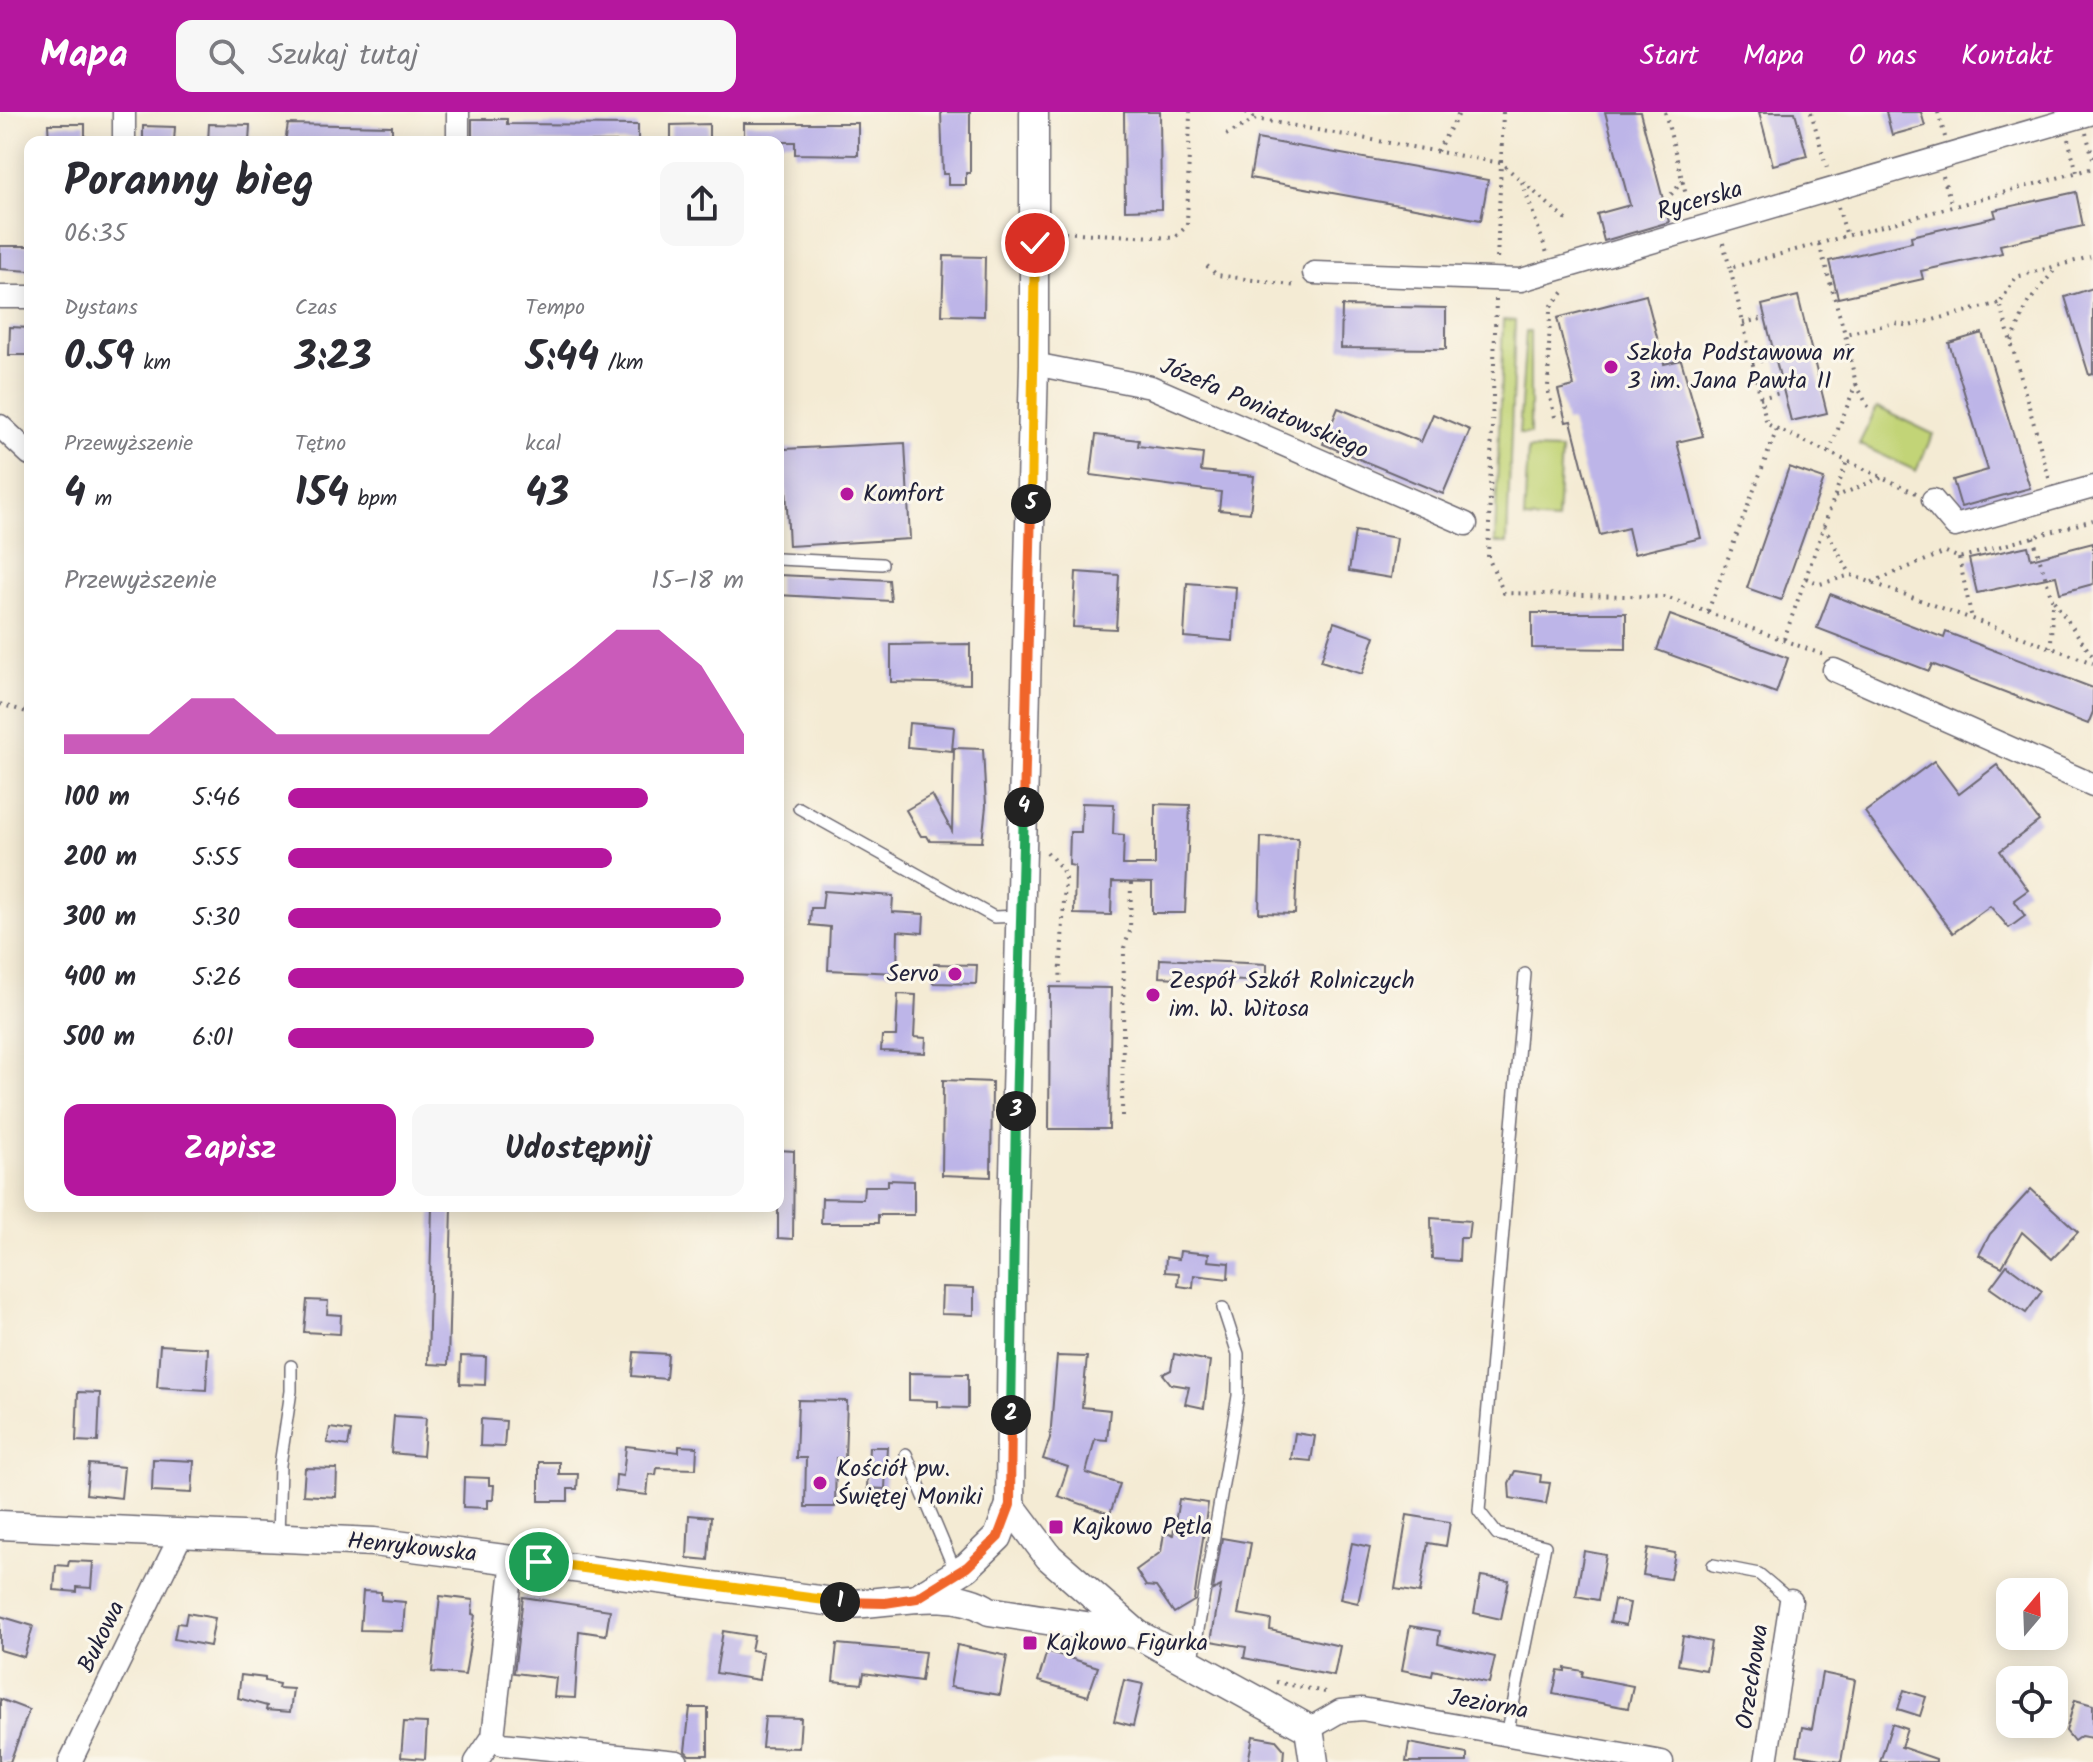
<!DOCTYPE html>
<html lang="pl">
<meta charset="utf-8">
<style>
body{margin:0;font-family:Kalam,sans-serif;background:#f7f7f7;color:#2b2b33;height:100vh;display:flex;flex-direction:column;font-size:30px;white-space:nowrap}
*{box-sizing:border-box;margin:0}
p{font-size:26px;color:#7c7c81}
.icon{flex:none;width:44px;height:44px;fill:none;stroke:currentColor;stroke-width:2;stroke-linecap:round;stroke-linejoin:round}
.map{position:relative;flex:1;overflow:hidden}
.side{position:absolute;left:24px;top:24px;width:760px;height:1076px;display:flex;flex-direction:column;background:#fff;border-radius:16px;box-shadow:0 4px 20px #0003}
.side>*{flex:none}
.needle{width:52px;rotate:19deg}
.controls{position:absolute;left:1996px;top:1466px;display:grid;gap:16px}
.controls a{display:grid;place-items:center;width:72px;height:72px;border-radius:16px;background:#fff;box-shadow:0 4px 20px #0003;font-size:40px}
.pin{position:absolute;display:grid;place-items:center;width:68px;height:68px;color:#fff;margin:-34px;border:4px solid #fff;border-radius:50%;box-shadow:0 2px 8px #0007}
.km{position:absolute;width:40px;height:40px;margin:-20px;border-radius:50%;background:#222;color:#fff;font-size:22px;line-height:40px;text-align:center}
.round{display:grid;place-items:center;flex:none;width:84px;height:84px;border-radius:16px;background:#f7f7f7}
.overview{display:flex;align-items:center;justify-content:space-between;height:136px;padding:0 40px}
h1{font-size:44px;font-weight:700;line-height:60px}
.stats{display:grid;grid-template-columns:repeat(3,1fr);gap:12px;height:136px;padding:8px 40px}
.stats div{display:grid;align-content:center}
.stats b{font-size:40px;font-weight:700}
.stats small{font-size:22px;font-weight:400}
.stats p{font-size:22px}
.chart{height:224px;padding:16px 40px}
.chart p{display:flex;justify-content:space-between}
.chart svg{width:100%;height:144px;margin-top:8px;fill:#b5179e;opacity:.7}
.button{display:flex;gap:16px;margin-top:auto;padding:16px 40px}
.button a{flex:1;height:92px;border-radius:16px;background:#b5179e;color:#fff;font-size:32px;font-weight:700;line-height:92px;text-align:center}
.button a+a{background:#f7f7f7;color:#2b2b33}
ul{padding:0 40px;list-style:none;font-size:26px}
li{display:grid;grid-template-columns:128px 96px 1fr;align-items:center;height:60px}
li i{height:20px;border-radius:10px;background:#b5179e}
header{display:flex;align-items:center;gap:48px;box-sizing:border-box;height:112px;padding:0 40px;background:#b5179e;color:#fff}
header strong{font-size:38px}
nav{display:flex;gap:44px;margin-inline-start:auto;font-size:28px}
.search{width:560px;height:72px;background:#f7f7f7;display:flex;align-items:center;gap:20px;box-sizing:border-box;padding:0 28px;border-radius:16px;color:#7c7c81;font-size:30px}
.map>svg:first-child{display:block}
</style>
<header>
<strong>Mapa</strong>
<div class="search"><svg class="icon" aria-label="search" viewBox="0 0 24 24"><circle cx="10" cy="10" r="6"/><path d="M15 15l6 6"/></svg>Szukaj tutaj</div>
<nav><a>Start</a><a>Mapa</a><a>O nas</a><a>Kontakt</a></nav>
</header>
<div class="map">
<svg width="2093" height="1650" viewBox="0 0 2093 1650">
<rect width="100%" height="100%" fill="#fbf7ec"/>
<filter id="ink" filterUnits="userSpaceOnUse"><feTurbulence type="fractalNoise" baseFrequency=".0125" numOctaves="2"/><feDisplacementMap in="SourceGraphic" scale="16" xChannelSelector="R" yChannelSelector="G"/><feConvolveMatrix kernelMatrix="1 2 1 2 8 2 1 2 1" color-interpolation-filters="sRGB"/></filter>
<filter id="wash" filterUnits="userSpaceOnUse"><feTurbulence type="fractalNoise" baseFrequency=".006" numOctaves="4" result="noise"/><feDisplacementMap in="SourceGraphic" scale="32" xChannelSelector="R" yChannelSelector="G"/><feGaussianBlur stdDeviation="1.8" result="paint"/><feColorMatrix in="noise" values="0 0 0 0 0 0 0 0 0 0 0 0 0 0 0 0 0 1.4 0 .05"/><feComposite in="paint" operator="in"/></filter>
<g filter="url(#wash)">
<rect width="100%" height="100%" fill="#f4ebd4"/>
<g fill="#c2d477" stroke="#727b59" stroke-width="2">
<path d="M1503,208l12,1 -8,222h-12z"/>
<path d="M1526,219h4v103h-11z"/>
<path d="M1877,295l56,27 -17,37 -57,-27z"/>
<path d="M1528,337l33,1 -4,71 -33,-2z"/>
</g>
<g id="blocks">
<g fill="#bdb5e8">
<path d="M941,0h29v61h-4v12h-18v-11h-5z"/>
<path d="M1124,0h36l1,97 -36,1z"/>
<path d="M1605,0h35l29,110 -65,19 -7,-27 33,-9z"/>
<path d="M1759,0h36l12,44 -34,9z"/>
<path d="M1886,0h35l4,14 -33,9z"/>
<path d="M472,7h35v5l131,1v17h-166z"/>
<path d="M744,11h114v32l-63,-1v-12h-51z"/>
<path d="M48,12h37v18h-36z"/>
<path d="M209,12l41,1 -1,17h-41z"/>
<path d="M288,12l104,2v16h-107z"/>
<path d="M709,12v18h-38v-17z"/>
<path d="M143,14l32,1 -1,15h-31z"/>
<path d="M1257,27l231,41 -7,40 -231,-42z"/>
<path d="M2076,80l7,34 -83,19 2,8 -81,18 2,8 -85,19 -9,-37 83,-19 -1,-6 85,-19 -2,-7z"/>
<path d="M0,134h30v25l-30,-2z"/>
<path d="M944,144l41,1 -1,59 -42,-1z"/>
<path d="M2093,176v86l-4,1 -24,-78z"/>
<path d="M1646,183l18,69 17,-4 22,76 -26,6 24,96 -67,16 -6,-26 -28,7 -29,-114 -5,1 -8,-32 16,-4 -17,-68z"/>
<path d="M1798,184l29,117 -36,8 -29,-116z"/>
<path d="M1342,194l104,2v41l-105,-1z"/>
<path d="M10,215l20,1v27h-21z"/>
<path d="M1982,221l48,155 -69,19 -8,-27 35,-10 -39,-127z"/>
<path d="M1338,296l83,34 12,-28 37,16 -27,64 -120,-50z"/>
<path d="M1096,323l43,5 -1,6 65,8 -2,17 53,5 -4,37 -31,-3 2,-18 -130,-17z"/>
<path d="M905,331l5,96 -121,7 -5,-97z"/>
<path d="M1789,355l35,12 -43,121 -34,-12z"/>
<path d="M1355,419l42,7 -6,40 -42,-7z"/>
<path d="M2093,431v41l-33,9 -4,-17 -79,17 -8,-34 59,-13 3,13z"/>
<path d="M1076,460l43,3 -3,54 -43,-2z"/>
<path d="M778,463l111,5 2,21 -113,-6z"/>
<path d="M1187,471l49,4 -3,54 -49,-4z"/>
<path d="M1830,482l114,44 2,-6 147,56v24l-5,12 -156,-60 -3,7 -112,-43z"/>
<path d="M1532,501h94v36l-94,-1z"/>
<path d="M1670,503l118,43 -12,35 -119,-43z"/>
<path d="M1334,510l41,14 -13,38 -41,-13z"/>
<path d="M970,532v40l-79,-2v-37z"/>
<path d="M909,611l45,4 -2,24 -45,-4z"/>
<path d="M954,636l29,1 3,57 -4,36 -52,-1 -3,-5h-6l-15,-26 26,-15 20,36z"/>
<path d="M1934,649l25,33 38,-29 42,56 -39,30 28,39 -14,10 11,16 -16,12 -19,-22 -37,27 -88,-121z"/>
<path d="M1082,691l32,1 -1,30 11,1 -1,30h32v-61l35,1 -5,108h-33v-30l-40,-1 -1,33 -37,-1 1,-48 -6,-1 1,-33h11z"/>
<path d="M1261,725l37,1 -3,76 -36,-1z"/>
<path d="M824,779l69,5 -1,16 32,2 -1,19 -25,-2 -1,42 -69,-3 2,-43 -20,-2 1,-17h11z"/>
<path d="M1160,847l107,5v18l-108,-5z"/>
<path d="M934,852l43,1 -1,19 -43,-1z"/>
<path d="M1050,875l61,1 -2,141h-60z"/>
<path d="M898,882l18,1 -2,42 12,1 -1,15 -44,-2 1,-15h14z"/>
<path d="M943,968l49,2 -1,95 -49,-2z"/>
<path d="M778,1038l16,1 -1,88 -15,-1z"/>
<path d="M888,1068l26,1v34h-36v8h-57l1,-25 41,1 1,-13h24z"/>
<path d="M2031,1077l47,43 -26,27 -30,-27 -20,35 -23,-12 11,-21z"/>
<path d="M432,1094h20l-4,159 -20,-1z"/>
<path d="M1431,1106l39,3 -2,17h-8l-1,23 -27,-2z"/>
<path d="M1180,1139l29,3 -1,7 21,2 -1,16 -34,-4 -1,13 -15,-2 1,-13 -14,-1 1,-15 13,2z"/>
<path d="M2007,1153l35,26 -16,22 -36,-25z"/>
<path d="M942,1175l32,1v27l-33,-1z"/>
<path d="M307,1188l21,1 -1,13 14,1 -1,19 -36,-2z"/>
<path d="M160,1233l48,3 -2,42 -49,-3z"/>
<path d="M634,1240l34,2 -2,25 -34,-3z"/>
<path d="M1174,1242l36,7 -6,47 -19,-4 4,-17 -18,-3 -8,-10 8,-4z"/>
<path d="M461,1244l25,1 -1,28 -25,-1z"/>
<path d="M1057,1244l30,1 -5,50 28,3 -3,30 -12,-1 -9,34 34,11 -10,30 -52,-18 10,-29 -25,-8 7,-21z"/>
<path d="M909,1261l59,1v34l-30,-1v-6l-29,-1z"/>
<path d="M78,1280l22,1 -2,49 -22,-1z"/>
<path d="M798,1288l49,1 -2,58 -9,-1 -1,49h-30l1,-49h-10z"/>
<path d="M394,1304l32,2 -3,38 -32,-3z"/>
<path d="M481,1307l25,2 -2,26 -24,-1z"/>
<path d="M330,1316l21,3 -3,15 -21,-3z"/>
<path d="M1295,1321l20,3 -4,25 -20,-2z"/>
<path d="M626,1334l53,6v-6l18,1 -1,22 -39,-1 -1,7 -7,-1 -2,21 -32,-4 1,-16 7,1z"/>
<path d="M869,1335h18l-2,42 -18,-1z"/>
<path d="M153,1347l41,2 -2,32 -40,-2z"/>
<path d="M539,1350h20v12h19l-1,15h-9v12h-29z"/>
<path d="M89,1352l35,3 -3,31 -35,-4z"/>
<path d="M305,1356l32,1 -1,28 -33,-2z"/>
<path d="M1515,1359l26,4 -1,7 10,1 -4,21 -36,-6 -1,-15z"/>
<path d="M464,1365l25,1v7h5l-1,15h-5v8l-25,-1z"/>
<path d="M1179,1387l29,4 -14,98 -20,12 -18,-26 -10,-1 -10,-16 25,-18 3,-19 9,2z"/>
<path d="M689,1403l22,2 -3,43 -21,-2z"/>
<path d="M1407,1403l43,7 -4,24 -18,-3 -8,50 -25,-4z"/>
<path d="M1222,1426l29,5 -13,71 33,6 -1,10 70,16 -6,30 -90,-18 2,-11 -35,-6 10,-55 -8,4z"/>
<path d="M1352,1431l18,4 -12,56 -18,-4z"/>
<path d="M1648,1436l27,5 -5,26 -27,-4z"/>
<path d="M1584,1439l22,4 -8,45 -22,-4z"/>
<path d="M69,1449l24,1 -2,26 -14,-1v5l-23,-2 2,-25 12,1z"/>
<path d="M1481,1464l28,4 -8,39 -27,-6z"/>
<path d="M363,1479l18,1v8l24,2 -2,29 -43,-1z"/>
<path d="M440,1484l33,4 -1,14 3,1 -10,60 -33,-3z"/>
<path d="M523,1485l87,13 -4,25 -27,-4 -4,67 -21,-1 2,-19 -42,-5z"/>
<path d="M1614,1488l16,3 -4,22 -16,-3z"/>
<path d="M187,1501l28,5 -5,28 -36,-7 3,-16 8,1z"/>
<path d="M0,1504l33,10 -9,31 -24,-7z"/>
<path d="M1410,1514l30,5 -2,13 57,13 -6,26 -56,-13 -1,6 -30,-6z"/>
<path d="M723,1519l31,5 -3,14 12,2 -4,28 -43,-7z"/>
<path d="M1683,1524l28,6 -5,28 -28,-5z"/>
<path d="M837,1532l88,8 -4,29 -57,-8 -2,11 -29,-3z"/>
<path d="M957,1533l50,11 -7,39 -50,-8z"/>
<path d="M1047,1539l51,16 -10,29 -50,-15z"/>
<path d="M1565,1556l18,3 -1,5 51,10 -5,22 -75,-14 5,-24 7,1z"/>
<path d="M1822,1561l33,7 -14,82 -44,-7 5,-28 10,2z"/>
<path d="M241,1563l24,3v3l14,3 -1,4 15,1 -3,23 -24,-2 1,-4 -29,-8z"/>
<path d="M1124,1568l19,4 -10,42 -19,-5z"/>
<path d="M1904,1578l22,7 -6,19 -22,-7z"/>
<path d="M0,1587l29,11 -19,52h-10z"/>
<path d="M2075,1588l18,5v33l-12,-2 -7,5 -8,-10z"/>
<path d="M690,1596h18v47h-19l-4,-4z"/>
<path d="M765,1605l36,1 -2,30 -37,-1z"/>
<path d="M404,1610l23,1 -2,36 -24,-2z"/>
<path d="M1892,1612l15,5 -6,18 35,12v3h-56z"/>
<path d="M1253,1624l23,4 8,9 -1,13h-35z"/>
<path d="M1409,1631l58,11v8h-61z"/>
</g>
</g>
</g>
<g filter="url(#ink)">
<use href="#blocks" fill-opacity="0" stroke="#6c6871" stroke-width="2"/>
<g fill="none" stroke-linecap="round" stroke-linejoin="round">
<defs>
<g id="service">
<path d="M778,447l104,5"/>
<path d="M799,696l195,109 26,-1"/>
<path d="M906,1342l50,119"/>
<path d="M278,1426l2,-73 11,-74v-25"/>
<path d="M1713,1453l46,9 32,27"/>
<path d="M1189,1552l5,-11 44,-257v-42l-15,-46"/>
<path d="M1507,1623l38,-189 -48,-12 -18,-23 46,-537"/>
</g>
<g id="minor">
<path d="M458,0v30"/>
<path d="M124,30v-30"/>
<path d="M1314,161l207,7 572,-167"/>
<path d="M0,185h30"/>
<path d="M1034,252l117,23 315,137"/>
<path d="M0,314l30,28"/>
<path d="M1933,388l22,26 138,-39"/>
<path d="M1834,558l259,115"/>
<path d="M1309,1617l31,-18 22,-2 300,53"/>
<path d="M493,1625l9,7 175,18"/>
<path d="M70,1650l111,-227"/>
<path d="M476,1650l17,-25 20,-178"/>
<path d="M1766,1650l25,-161"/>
</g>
<g id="tertiary">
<path d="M1034,0v252l-21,851 -3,290 39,52 88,77 172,95 5,33"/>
<path d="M0,1413l374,17 476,62c43,-1 102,-18 139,7l148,23"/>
<path d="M917,1486l50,-31 31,-30 12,-32"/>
</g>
</defs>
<use href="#service" stroke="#6c6871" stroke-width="14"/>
<use href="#minor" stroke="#6c6871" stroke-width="25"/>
<use href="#tertiary" stroke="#6c6871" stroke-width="31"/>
<g stroke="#6c6871" stroke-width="4" stroke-dasharray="2 6" stroke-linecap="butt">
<path d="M1246,0l10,7"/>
<path d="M1503,0l-2,51 69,60"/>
<path d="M1665,0l25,99"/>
<path d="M1811,0l17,60"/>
<path d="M1938,0l7,25"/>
<path d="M2086,21l7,25"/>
<path d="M1226,23l30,-16 245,44 -4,98"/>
<path d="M2068,27l9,33"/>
<path d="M1437,39l23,-39"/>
<path d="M1943,64l9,30"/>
<path d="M1683,69l-16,18 2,8 14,3"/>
<path d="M1522,70l25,71"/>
<path d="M1838,95l9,29"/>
<path d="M1057,120l117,6 13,-12 3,-114"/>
<path d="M1723,131l7,25"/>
<path d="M1819,132l26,90"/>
<path d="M1207,154l10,9 80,11"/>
<path d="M1496,187l-8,258 16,36 162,4 158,58"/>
<path d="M1743,211l22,-5"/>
<path d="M2012,229l16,-38 29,-36"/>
<path d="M1752,251l23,-6"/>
<path d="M1856,272l14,26"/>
<path d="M1760,286l24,-6"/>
<path d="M1555,305l-7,-27 2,-82 16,-19"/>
<path d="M1829,340l27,-68 -11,-50 50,-11 14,3 91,-23"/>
<path d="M2049,366l-49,-175 16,-26 74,-20"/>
<path d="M1916,381l-149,-69 -37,-156 363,-100"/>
<path d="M1835,385l48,-20"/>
<path d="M1824,414l27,49"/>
<path d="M2033,425l19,62 -1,48"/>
<path d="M1959,446l13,61"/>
<path d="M1806,466l14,6 31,-9 242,88"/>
<path d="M1872,470l74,-30 13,6 134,-38"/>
<path d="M2054,489l39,56"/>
<path d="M1708,499l69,-182"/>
<path d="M1784,527l63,-178"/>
<path d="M0,592l30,9"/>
<path d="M1047,740l15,17 3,10 -5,104"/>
<path d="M1122,1004l2,-168 6,-17 1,-49"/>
<path d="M1276,1570l54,11"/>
</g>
<use href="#service" stroke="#fff" stroke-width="11"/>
<use href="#minor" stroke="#fff" stroke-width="22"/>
<use href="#tertiary" stroke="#fff" stroke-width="28"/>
</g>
</g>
<g fill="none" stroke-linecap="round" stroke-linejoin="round" filter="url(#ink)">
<defs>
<path id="split-1" d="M539,1450l301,40"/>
<path id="split-2" d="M840,1490l45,1 32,-5 50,-31 31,-30 12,-32 1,-90"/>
<path id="split-3" d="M1011,1303l5,-304"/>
<path id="split-4" d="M1016,999l8,-304"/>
<path id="split-5" d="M1024,695l7,-303"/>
<path id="split-6" d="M1031,392l4,-261"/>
</defs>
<use href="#split-1" stroke="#fff" stroke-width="16"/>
<use href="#split-2" stroke="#fff" stroke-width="16"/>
<use href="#split-3" stroke="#fff" stroke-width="16"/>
<use href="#split-4" stroke="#fff" stroke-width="16"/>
<use href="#split-5" stroke="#fff" stroke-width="16"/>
<use href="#split-6" stroke="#fff" stroke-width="16"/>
<use href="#split-1" stroke="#f5b400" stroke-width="10"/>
<use href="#split-2" stroke="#f0652b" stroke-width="10"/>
<use href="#split-3" stroke="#22a559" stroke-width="10"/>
<use href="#split-4" stroke="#22a559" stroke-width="10"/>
<use href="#split-5" stroke="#f0652b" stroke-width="10"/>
<use href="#split-6" stroke="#f5b400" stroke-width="10"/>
</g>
<g fill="#b5179e" stroke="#fbf7ec" stroke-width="3">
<circle cx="1611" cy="255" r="8"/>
<circle cx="847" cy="382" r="8"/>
<circle cx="955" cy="862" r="8"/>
<circle cx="1153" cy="883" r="8"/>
<circle cx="820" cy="1371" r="8"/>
<rect x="1048" y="1407" width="16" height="16" rx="4"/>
<rect x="1022" y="1523" width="16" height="16" rx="4"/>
</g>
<g text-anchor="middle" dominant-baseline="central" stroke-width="6" stroke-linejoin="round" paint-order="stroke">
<g font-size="24" fill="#22223b" stroke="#fbf7ec">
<text transform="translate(1700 89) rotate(-16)">Rycerska</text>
<text transform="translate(1264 297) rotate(23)">Józefa Poniatowskiego</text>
<text transform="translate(412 1436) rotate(6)">Henrykowska</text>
<text transform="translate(102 1525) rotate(-64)">Bukowa</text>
<text transform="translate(1753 1565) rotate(-81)">Orzechowa</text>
<text transform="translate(1488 1593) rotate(10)">Jeziorna</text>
</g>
<g font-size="24" fill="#22223b" stroke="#fbf7ec" text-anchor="start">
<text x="1627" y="241">Szkoła Podstawowa nr<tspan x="1627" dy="28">3 im. Jana Pawła II</tspan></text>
<text x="863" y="382">Komfort</text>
<text x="939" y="862" text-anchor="end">Servo</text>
<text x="1169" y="869">Zespół Szkół Rolniczych<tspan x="1169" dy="28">im. W. Witosa</tspan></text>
<text x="836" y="1357">Kościół pw.<tspan x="836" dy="28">Świętej Moniki</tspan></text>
<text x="1072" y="1415">Kajkowo Pętla</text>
<text x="1046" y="1531">Kajkowo Figurka</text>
</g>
</g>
</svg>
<div class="controls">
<a><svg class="needle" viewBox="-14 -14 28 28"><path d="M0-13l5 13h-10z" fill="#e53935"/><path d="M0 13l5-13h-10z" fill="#7c7c81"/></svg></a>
<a><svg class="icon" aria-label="locate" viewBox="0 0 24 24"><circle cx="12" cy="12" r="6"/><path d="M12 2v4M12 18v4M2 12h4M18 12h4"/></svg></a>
</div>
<div class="pin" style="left:539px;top:1450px;background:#1e9e55"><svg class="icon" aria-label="arrive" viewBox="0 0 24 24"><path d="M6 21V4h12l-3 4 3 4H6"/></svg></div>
<div class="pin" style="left:1035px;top:131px;background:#d93025"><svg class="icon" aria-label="check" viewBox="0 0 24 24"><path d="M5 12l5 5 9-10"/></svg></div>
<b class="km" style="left:840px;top:1490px">1</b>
<b class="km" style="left:1011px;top:1303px">2</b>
<b class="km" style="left:1016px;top:999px">3</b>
<b class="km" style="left:1024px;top:695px">4</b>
<b class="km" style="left:1031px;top:392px">5</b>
<section class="side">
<div class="overview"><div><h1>Poranny bieg</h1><p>06:35</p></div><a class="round"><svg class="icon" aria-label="share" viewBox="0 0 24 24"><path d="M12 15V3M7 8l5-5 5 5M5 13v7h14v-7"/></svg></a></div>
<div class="stats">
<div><p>Dystans</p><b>0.59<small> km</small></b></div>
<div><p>Czas</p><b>3:23</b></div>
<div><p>Tempo</p><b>5:44<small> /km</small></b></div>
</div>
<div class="stats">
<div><p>Przewyższenie</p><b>4<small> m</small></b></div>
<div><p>Tętno</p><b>154<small> bpm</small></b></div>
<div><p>kcal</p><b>43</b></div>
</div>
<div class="chart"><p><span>Przewyższenie</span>15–18 m</p>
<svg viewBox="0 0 160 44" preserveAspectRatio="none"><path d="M0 44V38L10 38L20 38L30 27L40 27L50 38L60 38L70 38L80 38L90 38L100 38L110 27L120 17L130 6L140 6L150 17L160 38V44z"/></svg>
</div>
<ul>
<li><b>100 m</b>5:46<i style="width:79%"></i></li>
<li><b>200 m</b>5:55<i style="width:71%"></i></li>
<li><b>300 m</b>5:30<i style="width:95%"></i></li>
<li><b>400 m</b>5:26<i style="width:100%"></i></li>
<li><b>500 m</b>6:01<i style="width:67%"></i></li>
</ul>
<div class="button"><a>Zapisz</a><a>Udostępnij</a></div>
</section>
</div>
